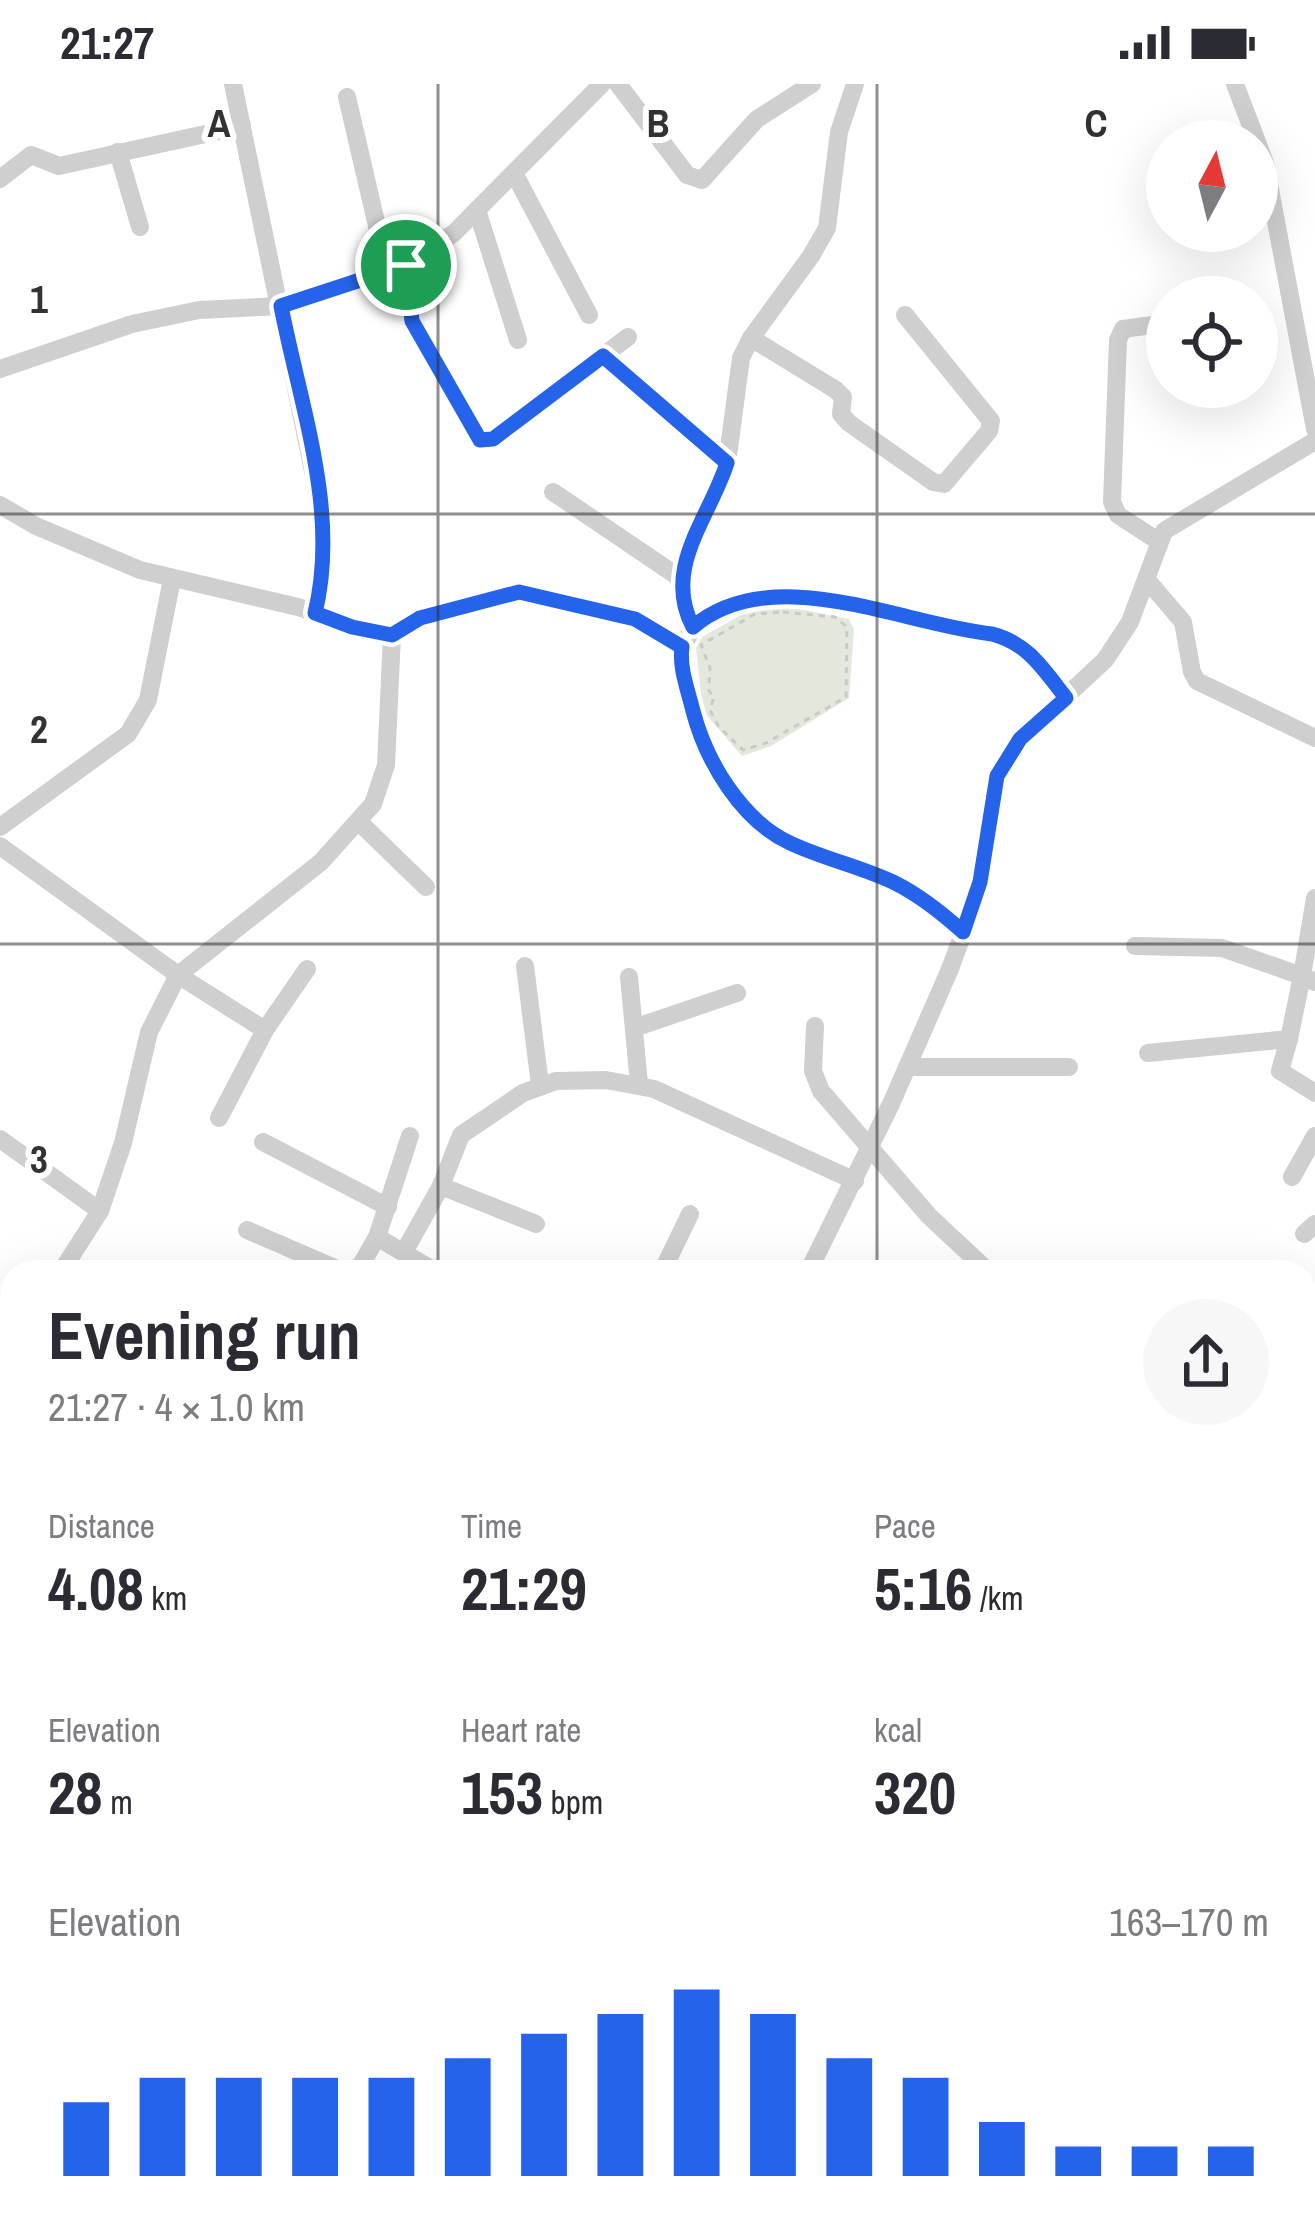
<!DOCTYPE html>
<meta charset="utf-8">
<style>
body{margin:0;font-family:"Archivo Narrow",sans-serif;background:#f7f7f7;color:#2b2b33;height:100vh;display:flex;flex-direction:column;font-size:45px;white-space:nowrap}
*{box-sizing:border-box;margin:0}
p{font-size:39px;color:#7c7c81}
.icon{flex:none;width:66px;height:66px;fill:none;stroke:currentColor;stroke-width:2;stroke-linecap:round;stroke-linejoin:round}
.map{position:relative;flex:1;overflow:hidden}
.panel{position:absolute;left:0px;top:1176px;width:1317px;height:975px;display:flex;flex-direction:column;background:#fff;border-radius:36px 36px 0 0;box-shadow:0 12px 48px #0002}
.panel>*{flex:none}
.needle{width:78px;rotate:7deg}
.buttons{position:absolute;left:1146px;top:36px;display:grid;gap:24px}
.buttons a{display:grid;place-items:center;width:132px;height:132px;border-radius:50%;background:#fff;box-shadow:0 12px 48px #0002;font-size:60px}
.pin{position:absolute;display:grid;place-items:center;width:102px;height:102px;color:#fff;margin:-51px;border:6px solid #fff;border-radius:50%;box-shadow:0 3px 12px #0007}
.round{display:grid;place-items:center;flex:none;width:126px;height:126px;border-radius:63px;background:#f7f7f7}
.headline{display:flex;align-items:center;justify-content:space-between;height:204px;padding:0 48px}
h1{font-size:66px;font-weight:700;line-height:90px}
.metrics{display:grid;grid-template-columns:repeat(3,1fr);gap:18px;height:204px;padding:12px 48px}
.metrics div{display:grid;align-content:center}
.metrics b{font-size:60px;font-weight:700}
.metrics small{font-size:33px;font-weight:400}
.metrics p{font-size:33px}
.chart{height:336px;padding:24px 48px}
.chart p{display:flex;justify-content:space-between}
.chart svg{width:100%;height:216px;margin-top:12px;stroke:#2563eb;stroke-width:6}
.status{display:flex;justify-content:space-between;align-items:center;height:84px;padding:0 60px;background:#fff;direction:ltr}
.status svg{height:33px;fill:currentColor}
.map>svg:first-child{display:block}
</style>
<div class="status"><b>21:27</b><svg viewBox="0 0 49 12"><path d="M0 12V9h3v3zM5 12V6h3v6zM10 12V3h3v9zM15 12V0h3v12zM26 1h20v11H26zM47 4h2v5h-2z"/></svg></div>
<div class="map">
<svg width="1315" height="2150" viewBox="0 0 1315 2150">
<rect width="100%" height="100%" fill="#fff"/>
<path fill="#e3e8dc" d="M784,522l65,13 5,10 -5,69 -78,48 -29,10 -39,-45 -7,-63 6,-11 48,-27z"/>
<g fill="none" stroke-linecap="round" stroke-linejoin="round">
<path stroke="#cde0e9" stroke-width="4.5" d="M1305,1557l10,-2"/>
<path stroke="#c9c9c9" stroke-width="3" stroke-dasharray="6 6" stroke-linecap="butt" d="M783,528l52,5 12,10 -1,70 -80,46 -23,7 -24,-23 -9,-17 4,-13 -5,-6 1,-23 -9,-23 54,-31z"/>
<g stroke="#cfcfcf" stroke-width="18">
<path d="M233,0l90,435 -1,67 -7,27"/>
<path d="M618,0l69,91 15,5 55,-61 55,-35"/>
<path d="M1235,0l30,79 50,266"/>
<path d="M347,13l40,172"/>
<path d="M118,68l22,75"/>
<path d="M514,89l75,142"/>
<path d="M0,95l31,-24 28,11 183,-40"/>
<path d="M477,126l41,130"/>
<path d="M406,181l6,56 68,119 13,-1 135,-102"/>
<path d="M751,254l85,52 7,7 -2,17 8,9 84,59 11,2 45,-53 2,-10 -86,-106"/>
<path d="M603,272l124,107"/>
<path d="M0,285l132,-45 67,-14 82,-4 125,-41 48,-32 148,-149"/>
<path d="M553,408l127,86"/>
<path d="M0,421l36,21 104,44 158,37 82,27 12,1 28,-17 50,-15 49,-10 116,26 47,28"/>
<path d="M1158,457l-40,-26 -6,-13 6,-162 5,-11 44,-6"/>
<path d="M1147,496l36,42 9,50 5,9 118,57"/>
<path d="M693,543l-10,-18 -3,-31 5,-20 33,-68 9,-27 14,-105 10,-20 60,-82 16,-28 12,-96 16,-48"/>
<path d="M359,738l67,65"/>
<path d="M0,743l128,-93 20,-34 24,-121"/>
<path d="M0,762l178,129 87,55"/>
<path d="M1315,814l-13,78 13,6"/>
<path d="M963,848l-29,-26 -26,-17 -119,-46 -35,-27 -18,-20 -31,-49 -19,-62 -5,-35 12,-23 12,-10 61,-21 65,5 175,37 25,16 35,44"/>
<path d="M1135,862l87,2 80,28 -13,63 -141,14"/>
<path d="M525,882l15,119"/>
<path d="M629,893l10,107"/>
<path d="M815,942l-2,45 8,20 108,125 60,56"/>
<path d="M634,944l103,-35"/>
<path d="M1289,955l-9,32 35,22"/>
<path d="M907,983h162"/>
<path d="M219,1034l46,-88 42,-61"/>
<path d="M0,1055l100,72"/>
<path d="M263,1058l125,65"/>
<path d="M1292,1093l23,-41"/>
<path d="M441,1102l95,38"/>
<path d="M247,1146l97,42"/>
<path d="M1304,1150l11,-10"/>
<path d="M377,1153l59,35"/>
<path d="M404,1168l37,-66 20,-51 62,-42 33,-12 50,-1 48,9 201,92"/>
<path d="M61,1188l39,-61 23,-68 26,-111 29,-57 143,-113 52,-58 13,-39 6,-130"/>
<path d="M357,1188l20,-35 33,-101"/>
<path d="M662,1188l28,-58"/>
<path d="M808,1188l83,-168 59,-135 24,-65 11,-48 6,-59 13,-38 16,-20 85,-79 25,-38 34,-91 151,-90"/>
<path d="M0,1224l12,3"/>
<path d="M1305,1270l10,-20"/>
<path d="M0,1356l12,-17"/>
<path d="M1305,1504l10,4"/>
<path d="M1305,1543l10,-2"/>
<path d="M0,1697l12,10"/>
<path d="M1305,1773l10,-9"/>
<path d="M1305,1786l10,17"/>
<path d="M1305,1822l10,-6"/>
<path d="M0,1841l12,12"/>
<path d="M1305,1934l10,-5"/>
<path d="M0,2066l12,-13"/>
<path d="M359,2139v11"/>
<path d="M520,2139l15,11"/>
<path d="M875,2139l5,11"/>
<path d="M1063,2139l4,11"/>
<path d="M1107,2139l3,11"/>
<path d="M1265,2139l5,11"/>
<path d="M109,2150l4,-11"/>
<path d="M291,2150l3,-11"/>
<path d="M746,2150v-11"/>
</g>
</g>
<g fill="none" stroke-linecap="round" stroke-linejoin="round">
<defs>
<path id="route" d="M406,181l6,56 68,119 13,-1 110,-83 124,107c-18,56 -65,105 -34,164 79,-67 208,-3 299,7 36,9 52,36 74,64l-46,41 -23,37 -17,106 -17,50c-21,-19 -42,-36 -68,-49 -33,-16 -71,-24 -105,-40 -49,-23 -84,-82 -97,-132 -5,-21 -14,-43 -11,-64l-47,-28 -116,-27 -99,26 -28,17 -40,-8 -37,-14c25,-101 -15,-208 -34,-307z"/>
</defs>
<use href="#route" stroke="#fff" stroke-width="24"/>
<use href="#route" stroke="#2563eb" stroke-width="15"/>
</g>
<path fill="none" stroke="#323232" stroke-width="3" stroke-opacity="0.55" d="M438,0v1188M877,0v1188M0,430h1315M0,860h1315M0,1290h12M1305,1290h10M0,1720h12M1305,1720h10M438,2139v11M877,2139v11"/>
<g font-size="39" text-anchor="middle" font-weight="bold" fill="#323232" stroke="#fff" stroke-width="12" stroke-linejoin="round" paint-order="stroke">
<text x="219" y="53">A</text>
<text x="658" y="53">B</text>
<text x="1096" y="53">C</text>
<text x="39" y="229">1</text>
<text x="39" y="659">2</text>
<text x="39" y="1089">3</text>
</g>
</svg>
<div class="buttons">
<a><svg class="needle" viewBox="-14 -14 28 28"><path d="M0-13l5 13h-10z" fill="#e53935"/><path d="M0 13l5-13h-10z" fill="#7c7c81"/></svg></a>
<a><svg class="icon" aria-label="locate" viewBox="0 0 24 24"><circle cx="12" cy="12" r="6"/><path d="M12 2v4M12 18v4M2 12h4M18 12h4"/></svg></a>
</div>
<div class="pin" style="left:406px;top:181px;background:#1e9e55"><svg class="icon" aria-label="arrive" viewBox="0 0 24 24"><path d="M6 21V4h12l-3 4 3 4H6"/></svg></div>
<section class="panel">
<div class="headline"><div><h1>Evening run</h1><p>21:27 · 4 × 1.0 km</p></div><a class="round"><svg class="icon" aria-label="share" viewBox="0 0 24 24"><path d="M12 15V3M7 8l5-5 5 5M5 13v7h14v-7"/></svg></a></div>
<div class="metrics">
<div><p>Distance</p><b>4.08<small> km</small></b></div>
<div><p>Time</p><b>21:29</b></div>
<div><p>Pace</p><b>5:16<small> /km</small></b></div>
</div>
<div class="metrics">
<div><p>Elevation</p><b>28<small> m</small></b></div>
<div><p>Heart rate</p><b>153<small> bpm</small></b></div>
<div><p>kcal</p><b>320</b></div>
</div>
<div class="chart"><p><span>Elevation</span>163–170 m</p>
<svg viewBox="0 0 160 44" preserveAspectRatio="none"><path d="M5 44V29M15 44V24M25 44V24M35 44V24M45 44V24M55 44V20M65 44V15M75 44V11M85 44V6M95 44V11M105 44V20M115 44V24M125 44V33M135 44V38M145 44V38M155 44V38"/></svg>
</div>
</section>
</div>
